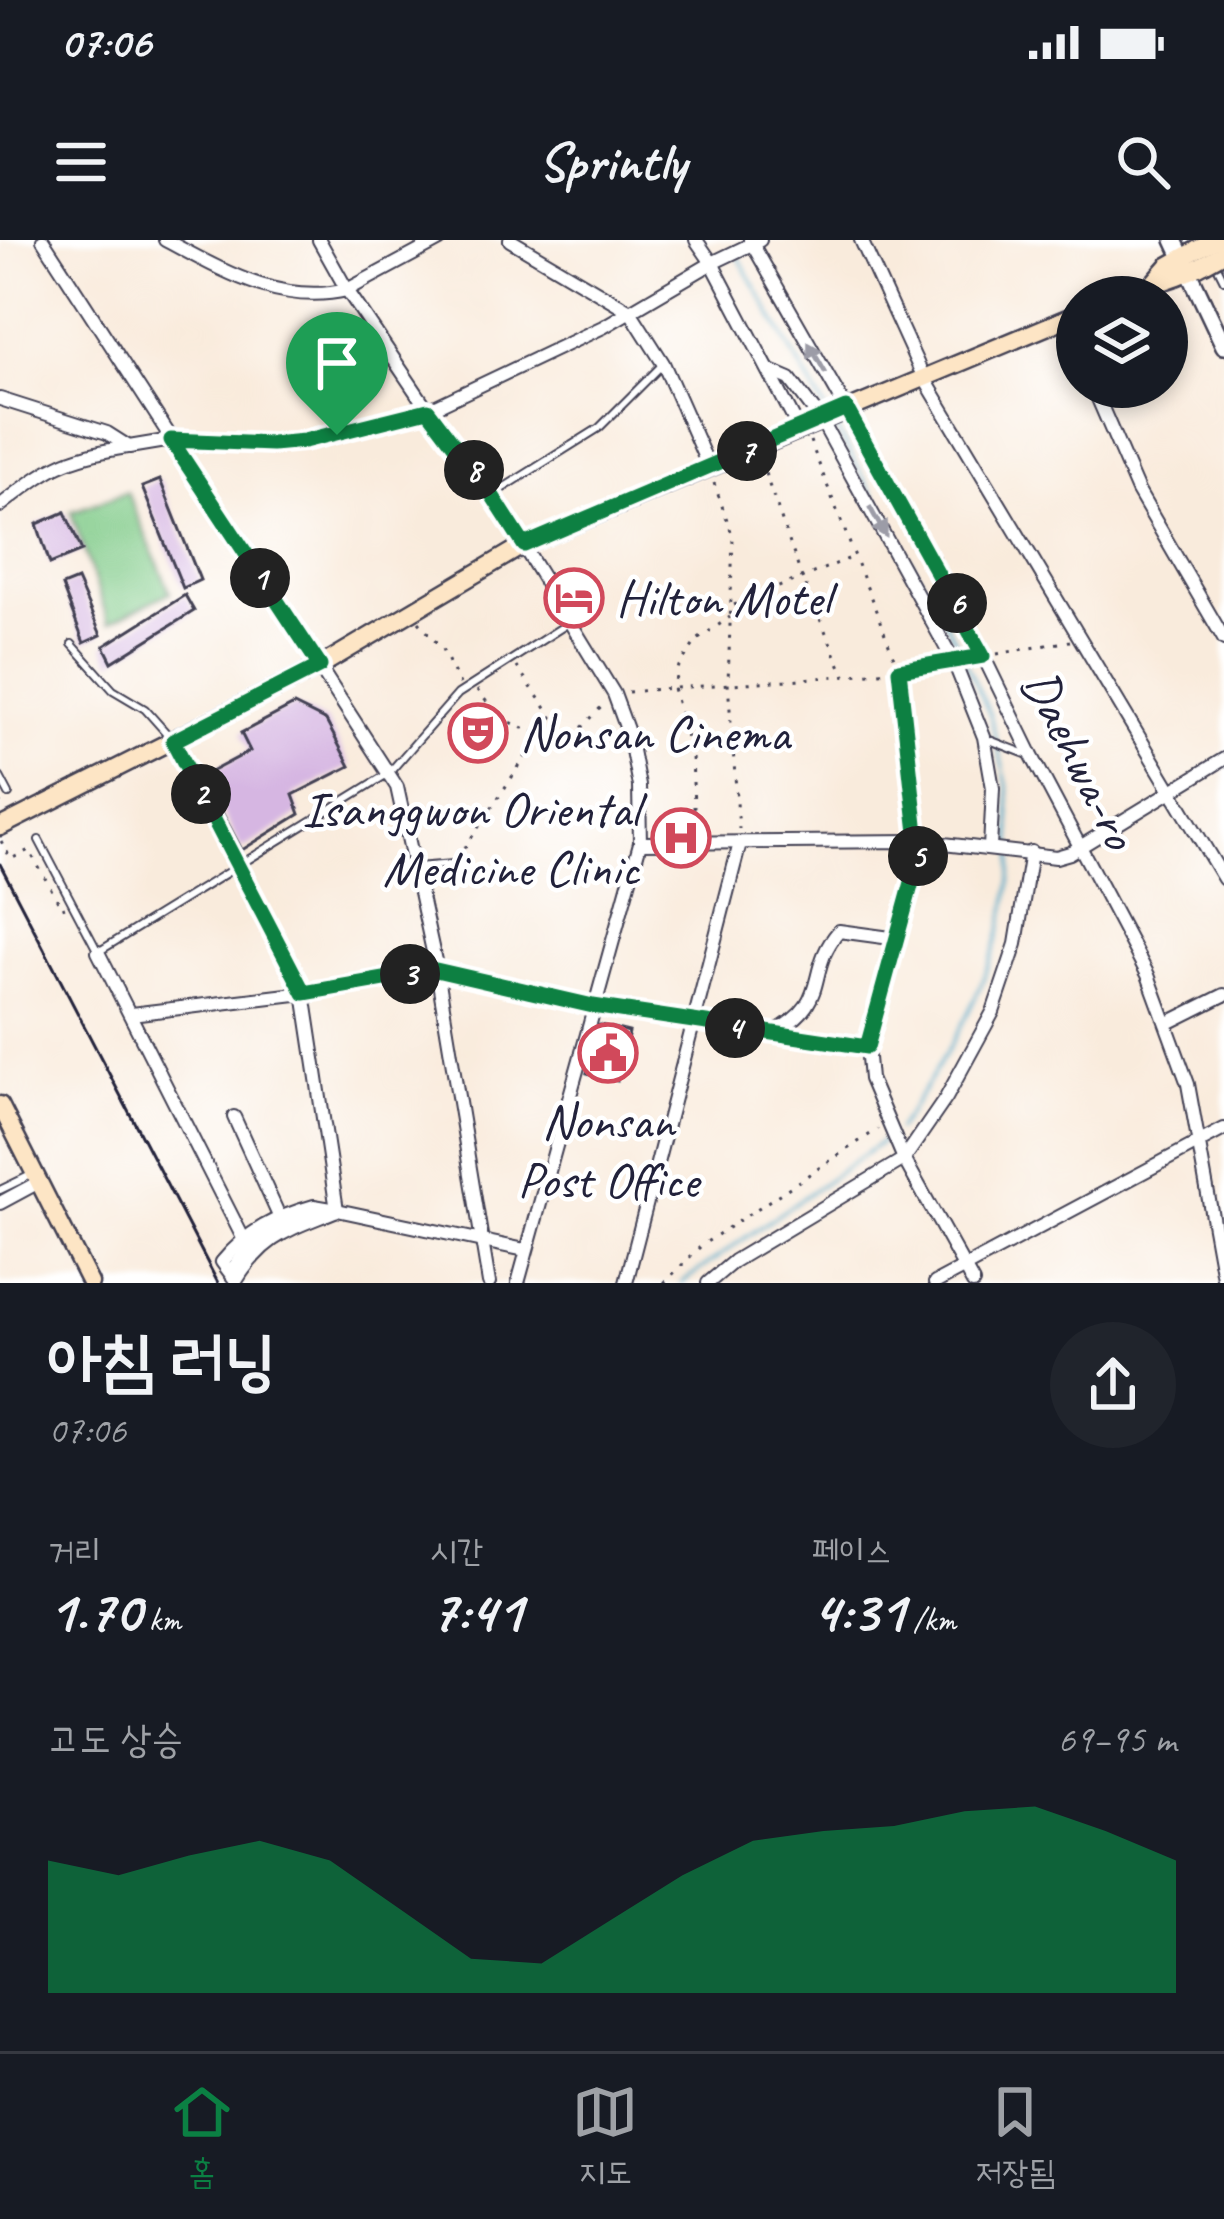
<!DOCTYPE html>
<html lang="ko">
<meta charset="utf-8">
<style>
body{margin:0;font-family:Caveat,"Poor Story",sans-serif;background:#20242c;color:#f1f3f6;height:100vh;display:flex;flex-direction:column;font-size:45px;white-space:nowrap}
*{box-sizing:border-box;margin:0}
p{font-size:39px;color:#9ea1a6}
.icon{flex:none;width:66px;height:66px;fill:none;stroke:currentColor;stroke-width:2;stroke-linecap:round;stroke-linejoin:round}
.map{position:relative;height:1043px;overflow:hidden}
.drawer{display:flex;flex-direction:column;background:#171b24;flex:1}
.drawer>*{flex:none}
.controls{position:absolute;left:1056px;top:36px;display:grid;gap:24px}
.controls a{display:grid;place-items:center;width:132px;height:132px;border-radius:50%;background:#171b24;box-shadow:0 6px 18px #0003;font-size:60px}
.pin{position:absolute;display:grid;place-items:center;width:102px;height:102px;color:#fff;margin:-123px -51px;border-radius:50% 50% 50% 0;rotate:-45deg;box-shadow:0 0 12px #0007}
.pin .icon{rotate:45deg}
.km{position:absolute;width:60px;height:60px;margin:-30px;border-radius:50%;background:#222;color:#fff;font-size:33px;line-height:60px;text-align:center}
.round{display:grid;place-items:center;flex:none;width:126px;height:126px;border-radius:63px;background:#20242c}
.summary{display:flex;align-items:center;justify-content:space-between;height:204px;padding:0 48px}
h1{font-size:66px;font-weight:700;line-height:90px}
.figures{display:grid;grid-template-columns:repeat(3,1fr);gap:18px;height:204px;padding:12px 48px}
.figures div{display:grid;align-content:center}
.figures b{font-size:60px;font-weight:700}
.figures small{font-size:33px;font-weight:400}
.figures p{font-size:33px}
.chart{height:336px;padding:24px 48px}
.chart p{display:flex;justify-content:space-between}
.chart svg{width:100%;height:216px;margin-top:12px;fill:#0b8043;opacity:.7}
.status{display:flex;justify-content:space-between;align-items:center;height:84px;padding:0 60px;background:#171b24;direction:ltr}
.status svg{height:33px;fill:currentColor}
header{display:flex;justify-content:space-between;align-items:center;height:156px;padding:0 48px;background:#171b24;font-size:54px;font-weight:700}
.tabs{display:flex;justify-content:space-around;align-items:center;height:168px;border-top:3px solid #363941;background:#171b24;font-size:33px;color:#9ea1a6}
.tabs a{display:grid;justify-items:center;gap:6px}
.tabs .selected{color:#0b8043}
.map>svg:first-child{display:block}
</style>
<div class="status"><b>07:06</b><svg viewBox="0 0 49 12"><path d="M0 12V9h3v3zM5 12V6h3v6zM10 12V3h3v9zM15 12V0h3v12zM26 1h20v11H26zM47 4h2v5h-2z"/></svg></div>
<header><svg class="icon" aria-label="menu" viewBox="0 0 24 24"><path d="M4 6h16M4 12h16M4 18h16"/></svg>Sprintly<svg class="icon" aria-label="search" viewBox="0 0 24 24"><circle cx="10" cy="10" r="6"/><path d="M15 15l6 6"/></svg></header>
<div class="map">
<svg width="1224" height="1043" viewBox="0 0 1224 1043">
<rect width="100%" height="100%" fill="#fff"/>
<filter id="ink" filterUnits="userSpaceOnUse"><feTurbulence type="fractalNoise" baseFrequency=".00833" numOctaves="2"/><feDisplacementMap in="SourceGraphic" scale="24" xChannelSelector="R" yChannelSelector="G"/><feConvolveMatrix kernelMatrix="1 2 1 2 8 2 1 2 1" color-interpolation-filters="sRGB"/></filter>
<filter id="wash" filterUnits="userSpaceOnUse"><feTurbulence type="fractalNoise" baseFrequency=".004" numOctaves="4" result="noise"/><feDisplacementMap in="SourceGraphic" scale="48" xChannelSelector="R" yChannelSelector="G"/><feGaussianBlur stdDeviation="2.7" result="paint"/><feColorMatrix in="noise" values="0 0 0 0 0 0 0 0 0 0 0 0 0 0 0 0 0 1.4 0 .05"/><feComposite in="paint" operator="in"/></filter>
<g filter="url(#wash)">
<rect width="100%" height="100%" fill="#f9ebdc"/>
<path fill="#7fca87" stroke="#507661" stroke-width="3" d="M127,252l43,100 -61,31 -38,-111z"/>
<g fill="none" stroke-linecap="round" stroke-linejoin="round">
<g stroke="#49a8c8" stroke-width="3">
<path d="M738,16l87,153"/>
<path d="M833,183l124,220 33,72 18,73 4,57"/>
<path d="M897,890c56,-82 111,-173 116,-275"/>
<path d="M681,1043l209,-147"/>
</g>
</g>
<g id="blocks">
<g fill="#d6b6e2">
<path d="M160,240l40,100 -17,8 -41,-101z"/>
<path d="M65,272l17,39 -32,13 -13,-40z"/>
<path d="M77,340l24,55 -17,8 -22,-57z"/>
<path d="M185,355l9,16 -82,51 -8,-16z"/>
<path d="M294,465l32,16 24,45 -57,29 7,19 -58,36 -39,-74 47,-25 -9,-18z"/>
<path d="M600,785l29,7 -12,49 -30,-8z"/>
</g>
</g>
</g>
<g filter="url(#ink)">
<use href="#blocks" fill-opacity="0" stroke="#424053" stroke-width="3"/>
<g fill="none" stroke-linecap="round" stroke-linejoin="round">
<defs>
<g id="service">
<path d="M1215,22l9,18"/>
<path d="M492,255l107,-67 62,-62"/>
<path d="M72,404l41,46 32,19 24,27"/>
<path d="M954,422l26,-5"/>
<path d="M987,499l44,17"/>
<path d="M0,537l9,17"/>
<path d="M39,600l59,112 291,-179 69,-79 109,-70"/>
<path d="M416,627l38,-3"/>
<path d="M439,730l154,36"/>
<path d="M0,950l31,-15"/>
</g>
<g id="minor">
<path d="M43,0l354,547 40,183 52,313"/>
<path d="M165,0c57,30 115,66 182,50l93,-50"/>
<path d="M319,0l28,50 81,120 64,85 122,199 15,41 10,51 1,57 -122,440"/>
<path d="M510,0l120,71 33,52 46,104"/>
<path d="M696,0l16,23 87,166"/>
<path d="M750,0l209,366 73,150 116,219 40,109 36,199"/>
<path d="M861,0l62,136 301,503"/>
<path d="M1064,79l13,31"/>
<path d="M769,130l21,9 31,41 133,242 30,75 9,51 -3,60"/>
<path d="M1093,147l45,104 86,148"/>
<path d="M0,159l107,34 22,14 42,-7 101,4 32,-3 124,-31 175,-83 109,-64 48,-23"/>
<path d="M0,266c50,-39 64,-49 127,-59"/>
<path d="M173,501l131,252 33,217"/>
<path d="M918,601l-1,23 -50,183 3,32 34,80 69,124"/>
<path d="M640,603l278,-2 138,16 14,-4 154,-94"/>
<path d="M98,712l145,286"/>
<path d="M593,766l274,41"/>
<path d="M131,774l173,-21 133,-23"/>
<path d="M1168,783l56,-28"/>
<path d="M771,794c63,-33 32,-61 68,-103l59,8"/>
<path d="M234,877l45,99"/>
<path d="M0,963l39,-21"/>
<path d="M314,966l23,4c-48,20 -72,24 -101,71l-14,-19c26,-31 53,-45 92,-56z"/>
<path d="M234,1027c25,-35 59,-55 103,-57l188,40"/>
<path d="M626,1043l114,-440"/>
<path d="M708,1043l26,-22 170,-102 42,-61 47,-86 23,-68 15,-92"/>
<path d="M935,1043l289,-154"/>
</g>
<path id="tertiary" d="M1174,0l50,106"/>
<g id="secondary">
<path d="M1155,41l13,-15 30,-17"/>
<path d="M1117,57c29,-12 59,-17 87,-33"/>
<path d="M0,587l320,-161 204,-121 553,-231"/>
<path d="M0,865l90,178"/>
</g>
</defs>
<use href="#service" stroke="#424053" stroke-width="10"/>
<use href="#minor" stroke="#424053" stroke-width="16"/>
<use href="#tertiary" stroke="#424053" stroke-width="20"/>
<use href="#secondary" stroke="#424053" stroke-width="21"/>
<g stroke="#424053" stroke-width="3" stroke-dasharray="3 9" stroke-linecap="butt">
<path d="M810,201l89,229 18,158"/>
<path d="M761,222l41,116 43,98"/>
<path d="M714,243l19,54 -5,146 11,146"/>
<path d="M734,365l119,-48"/>
<path d="M419,382l23,27 18,35"/>
<path d="M997,414l73,-13"/>
<path d="M477,450l22,27 66,29 40,-43"/>
<path d="M628,452c105,-10 209,-12 313,-28"/>
<path d="M0,562v2"/>
<path d="M695,593l-3,-77 -19,-68 6,-22 18,-26 33,-23"/>
<path d="M1,601l10,18 18,-9 33,58 3,-1"/>
<path d="M458,618l94,-141 -35,-50"/>
<path d="M664,1043l38,-38 176,-116"/>
</g>
<use href="#service" stroke="#fff" stroke-width="6"/>
<use href="#minor" stroke="#fff" stroke-width="12"/>
<use href="#tertiary" stroke="#fff" stroke-width="15"/>
<use href="#secondary" stroke="#fde5c5" stroke-width="16"/>
<path stroke="#22223b" stroke-width="3" d="M0,624l218,419"/>
<defs>
<g id="secondary-bridge">
<path d="M1198,9l18,-9"/>
<path d="M1204,24l20,-11"/>
</g>
</defs>
<use href="#secondary-bridge" stroke="#424053" stroke-width="21" stroke-linecap="butt"/>
<use href="#secondary-bridge" stroke="#fde5c5" stroke-width="16"/>
</g>
<defs><path id="oneway-solid" d="M-6-.8H1V-3.2L6.5 0L1 3.2V.8H-6Z" transform="scale(3)"/></defs>
<g fill="#9c9ca7">
<use href="#oneway-solid" transform="translate(817 118) rotate(-120)"/>
<use href="#oneway-solid" transform="translate(878 282) rotate(61)"/>
</g>
</g>
<g fill="none" stroke-linecap="round" stroke-linejoin="round" filter="url(#ink)">
<defs>
<path id="route" d="M846,168l137,248 -84,14 19,172 -1,22 -50,183 -274,-41 -157,-36 -132,23 -131,-252 147,-75 -149,-226 101,4 32,-3 124,-31 64,85 32,50z"/>
</defs>
<use href="#route" stroke="#fff" stroke-width="24"/>
<use href="#route" stroke="#0b8043" stroke-width="15"/>
</g>
<defs>
<symbol id="hotel-ring" viewBox="-11 -11 22 22"><circle r="9.5" fill="#fff" stroke="#d1495b" stroke-width="1.5"/><path d="M-6-4.5h1.5V1H6V5H4.5V3h-9V5H-6ZM-4 0a1.8 1.8 0 1 1 3.6 0ZM.5 0V-2.5h3Q6-2.5 6 0Z" fill="#d1495b"/></symbol>
<symbol id="theatre-ring" viewBox="-11 -11 22 22"><circle r="9.5" fill="#fff" stroke="#d1495b" stroke-width="1.5"/><path d="M-5-5.5Q0-4 5-5.5V0Q5 5 0 6Q-5 5-5 0ZM-3.3-2.5H-1v1.5H-3.3ZM1-2.5H3.3v1.5H1ZM-2.8 1Q0 5.5 2.8 1Z" fill="#d1495b"/></symbol>
<symbol id="hospital-ring" viewBox="-11 -11 22 22"><circle r="9.5" fill="#fff" stroke="#d1495b" stroke-width="1.5"/><path d="M-5-5h3v3.5h4V-5h3V5h-3V1.5h-4V5h-3Z" fill="#d1495b"/></symbol>
<symbol id="civic-ring" viewBox="-11 -11 22 22"><circle r="9.5" fill="#fff" stroke="#d1495b" stroke-width="1.5"/><path d="M-.6-6.5H3V-4.5H.6V-3L4-1V1h2V6H-6V1h2V-1L-.6-3ZM-1.2 2.5V6h2.4V2.5Z" fill="#d1495b"/></symbol>
</defs>
<g fill-rule="evenodd">
<use href="#hotel-ring" x="541" y="325" width="66" height="66"/>
<use href="#theatre-ring" x="445" y="460" width="66" height="66"/>
<use href="#hospital-ring" x="648" y="565" width="66" height="66"/>
<use href="#civic-ring" x="575" y="780" width="66" height="66"/>
</g>
<g text-anchor="middle" dominant-baseline="central" stroke-width="9" stroke-linejoin="round" paint-order="stroke">
<g font-size="51" fill="#22223b" stroke="#fff" text-anchor="start">
<text x="616" y="358">Hilton Motel</text>
<text x="520" y="493">Nonsan Cinema</text>
<text x="639" y="569" text-anchor="end">Isanggwon Oriental<tspan x="639" dy="59">Medicine Clinic</tspan></text>
<text x="608" y="881" text-anchor="middle">Nonsan<tspan x="608" dy="59">Post Office</tspan></text>
</g>
<g font-size="51" fill="#22223b" stroke="#fff">
<text transform="translate(1080 519) rotate(63)">Daehwa-ro</text>
</g>
</g>
</svg>
<div class="controls">
<a><svg class="icon" aria-label="layers" viewBox="0 0 24 24"><path d="M12 4l9 5-9 5-9-5zM3 14l9 5 9-5"/></svg></a>
</div>
<div class="pin" style="left:337px;top:195px;background:#1e9e55"><svg class="icon" aria-label="arrive" viewBox="0 0 24 24"><path d="M6 21V4h12l-3 4 3 4H6"/></svg></div>
<b class="km" style="left:260px;top:338px">1</b>
<b class="km" style="left:201px;top:554px">2</b>
<b class="km" style="left:410px;top:734px">3</b>
<b class="km" style="left:735px;top:788px">4</b>
<b class="km" style="left:918px;top:616px">5</b>
<b class="km" style="left:957px;top:363px">6</b>
<b class="km" style="left:747px;top:211px">7</b>
<b class="km" style="left:474px;top:230px">8</b>
</div>
<section class="drawer">
<div class="summary"><div><h1>아침 러닝</h1><p>07:06</p></div><a class="round"><svg class="icon" aria-label="share" viewBox="0 0 24 24"><path d="M12 15V3M7 8l5-5 5 5M5 13v7h14v-7"/></svg></a></div>
<div class="figures">
<div><p>거리</p><b>1.70<small> km</small></b></div>
<div><p>시간</p><b>7:41</b></div>
<div><p>페이스</p><b>4:31<small> /km</small></b></div>
</div>
<div class="chart"><p><span>고도 상승</span>69–95 m</p>
<svg viewBox="0 0 160 44" preserveAspectRatio="none"><path d="M0 44V17L10 20L20 16L30 13L40 17L50 27L60 37L70 38L80 29L90 20L100 13L110 11L120 10L130 7L140 6L150 11L160 17V44z"/></svg>
</div>
</section>
<nav class="tabs">
<a class="selected"><svg class="icon" aria-label="home" viewBox="0 0 24 24"><path d="M3 11l9-7 9 7M6 9v11h12V9"/></svg>홈</a>
<a><svg class="icon" aria-label="map" viewBox="0 0 24 24"><path d="M3 6l6-2 6 2 6-2v14l-6 2-6-2-6 2zM9 4v14M15 6v14"/></svg>지도</a>
<a><svg class="icon" aria-label="saved" viewBox="0 0 24 24"><path d="M7 4h10v16l-5-4-5 4z"/></svg>저장됨</a>
</nav>
